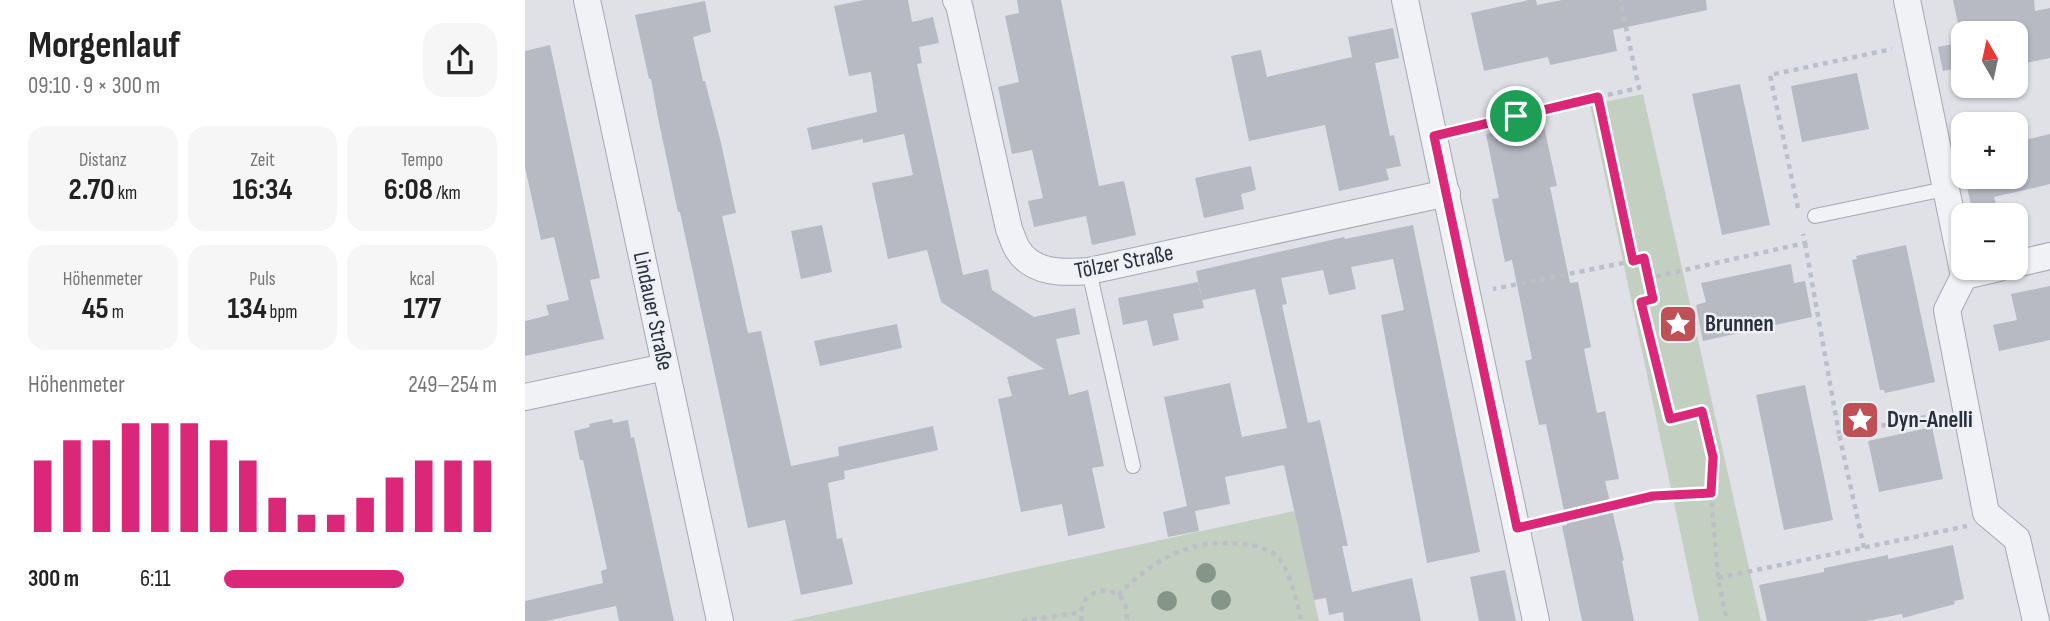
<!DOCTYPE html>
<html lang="de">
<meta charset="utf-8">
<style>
body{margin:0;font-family:"Sofia Sans Condensed",sans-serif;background:#f6f6f6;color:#222;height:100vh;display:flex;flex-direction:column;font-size:26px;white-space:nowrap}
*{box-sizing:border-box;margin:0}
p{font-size:23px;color:#767676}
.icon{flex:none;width:38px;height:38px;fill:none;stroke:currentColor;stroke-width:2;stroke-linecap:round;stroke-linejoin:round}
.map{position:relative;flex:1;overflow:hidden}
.drawer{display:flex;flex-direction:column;background:#fff;width:525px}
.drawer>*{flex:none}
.needle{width:46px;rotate:351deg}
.tools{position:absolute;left:1426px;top:21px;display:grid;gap:14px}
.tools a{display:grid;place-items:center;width:77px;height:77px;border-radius:14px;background:#fff;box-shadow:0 2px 5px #0004;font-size:35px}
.pin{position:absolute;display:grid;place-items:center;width:60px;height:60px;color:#fff;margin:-30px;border:4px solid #fff;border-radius:50%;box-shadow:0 2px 7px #0007}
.round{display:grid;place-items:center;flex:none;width:74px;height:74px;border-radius:21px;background:#f6f6f6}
.summary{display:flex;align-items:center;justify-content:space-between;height:119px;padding:0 28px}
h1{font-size:38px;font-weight:700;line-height:52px}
.figures{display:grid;grid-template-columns:repeat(3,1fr);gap:10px;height:119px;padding:7px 28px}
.figures div{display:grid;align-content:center;border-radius:18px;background:#f6f6f6;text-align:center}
.figures b{font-size:30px;font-weight:700}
.figures small{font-size:19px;font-weight:400}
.figures p{font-size:19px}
.chart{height:196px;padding:14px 28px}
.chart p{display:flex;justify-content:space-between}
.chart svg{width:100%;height:126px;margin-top:7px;stroke:#db2777;stroke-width:6}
ul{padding:0 28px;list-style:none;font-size:23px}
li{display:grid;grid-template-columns:112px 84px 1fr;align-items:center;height:52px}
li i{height:18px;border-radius:9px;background:#db2777}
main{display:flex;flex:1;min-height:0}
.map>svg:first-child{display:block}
</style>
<main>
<section class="drawer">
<div class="summary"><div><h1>Morgenlauf</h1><p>09:10 · 9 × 300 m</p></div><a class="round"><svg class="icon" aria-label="share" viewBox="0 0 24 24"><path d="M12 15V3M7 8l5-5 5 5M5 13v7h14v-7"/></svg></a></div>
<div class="figures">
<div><p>Distanz</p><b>2.70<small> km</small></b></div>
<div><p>Zeit</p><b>16:34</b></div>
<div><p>Tempo</p><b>6:08<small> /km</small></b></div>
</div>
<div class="figures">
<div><p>Höhenmeter</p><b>45<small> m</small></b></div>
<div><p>Puls</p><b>134<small> bpm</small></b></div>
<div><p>kcal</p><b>177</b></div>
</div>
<div class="chart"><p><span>Höhenmeter</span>249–254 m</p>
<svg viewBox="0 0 160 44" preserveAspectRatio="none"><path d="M5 44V19M15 44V12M25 44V12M35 44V6M45 44V6M55 44V6M65 44V12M75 44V19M85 44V32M95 44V38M105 44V38M115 44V32M125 44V25M135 44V19M145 44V19M155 44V19"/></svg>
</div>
<ul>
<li><b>300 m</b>6:11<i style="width:66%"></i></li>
</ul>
</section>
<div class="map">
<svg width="1525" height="621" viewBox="0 0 1525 621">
<rect width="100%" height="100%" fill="#dfe1e7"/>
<g fill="#c3d0c1">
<path d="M1118,94l118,527h-62l-109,-516z"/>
<path d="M769,511l25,110h-530z"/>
</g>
<g fill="#b7bac3">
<path d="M339,0h44l4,22 21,-5 6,26 -20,4 3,16 -5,1 46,211 25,-6 4,21 42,27 41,-9 5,26 -24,5 13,56 19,-5 16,76 -12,2 13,60 -37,8 -6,-32 -41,8 -23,-113 14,-3 -5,-19 37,-8 -103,-67 -14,-52 -39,9 -16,-76 41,-8 -9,-41 -41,9v-4l-51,11 -5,-22 70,-16 -6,-40 -22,4 -15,-70z"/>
<path d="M492,0h44l38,186 25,-5 12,54 -44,10 -6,-29 -52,11 -6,-26 15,-3 -11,-48 -20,4 -14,-67 21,-5 -14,-66 14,-3z"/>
<path d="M1004,0h7l1,5 25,-5h144l1,10 -94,20 4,21 -67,14 -2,-8 -64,14 -13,-58z"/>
<path d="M1428,0h81l1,11 15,-3v50l-34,7v-32h-56z"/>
<path d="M180,1l6,31 -18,5 10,44h2l16,62 15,70 -14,3 26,117 13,-2 30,135 48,-10 -1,-9 95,-21 5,24 -94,21 1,8 -17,4 9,56 5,-1 11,46 -52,11 -16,-75 -37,8 -68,-316h-2l-20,-94 -7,-39h-2l-14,-64z"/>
<path d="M868,28l6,30 -24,5 15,73 4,-1 7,31 -15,3 3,11 -50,11 -14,-66 -76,16 -18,-85 30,-6 6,27 85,-20 -4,-20z"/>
<path d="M1438,42v25l-20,4 -5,-24z"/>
<path d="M25,45l50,233 -10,2 14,59 -79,17v-35l24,-6 -3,-10 23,-5 -15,-63 -13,3 -16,-73v-116z"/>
<path d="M1332,73l12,56 -67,13 -11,-56z"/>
<path d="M1215,84l30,141 -48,10 -30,-141z"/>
<path d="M1018,122l14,64 -7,1 20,96 8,-1 13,65 -7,2 13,64 8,-2 14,68 -14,2 19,79 -2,1 12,60h-52l-20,-95 5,-1 -21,-101 -7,1 -14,-64 7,-2 -20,-99 -7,2 -13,-63 7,-1 -13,-64z"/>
<path d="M1525,134v50l-56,13 5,18h-26l-8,-38h51v-35z"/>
<path d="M726,166l5,24 -15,4 3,15 -40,9 -9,-40z"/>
<path d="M297,225l10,47 -31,7 -10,-48z"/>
<path d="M888,225l67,327 -53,11 -46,-248 23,-5 -11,-51 -42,8 5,22 -27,6 -6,-25 -42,8 6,26 -5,1 26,118 12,-3 28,126h-6l10,46 60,-14 9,43h-77l-1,-9 -14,3 -3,-17 -12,2 -30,-135 -59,12 5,27 -35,7 4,20 -31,6 -5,-25 24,-6 -23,-109 66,-14 12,54 45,-9 -32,-139 -53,11 -6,-29 148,-34 1,2z"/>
<path d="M1381,245l29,137 -50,11 -1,-3h-4l-28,-130 5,-1 -1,-3z"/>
<path d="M1266,264l3,19 11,-2 7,36 -109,24 -7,-36 10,-3 -5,-19z"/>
<path d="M673,282l6,26 -31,6 6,26 -26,6 -6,-26 -24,5 -5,-27z"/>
<path d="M1525,286v54l-51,11 -6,-26 24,-5 -6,-26z"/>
<path d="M372,324l5,24 -82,18 -6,-25z"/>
<path d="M1280,385l28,135 -49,10 -28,-135z"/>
<path d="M87,419l1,4 15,-3 3,18 3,-1 40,184h-55l-3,-15 -70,15h-21v-20l78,-18 -2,-12 6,-2 -24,-109h-3l-6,-29 16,-4 -1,-3z"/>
<path d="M1407,427l11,52 -64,13 -11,-51z"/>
<path d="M1428,545l11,54 -10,2 1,3 -52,14 -1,-4 -36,7h-99l-8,-36 65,-13v-4l64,-13v4z"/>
<path d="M980,570l11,51h-37l-9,-44z"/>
</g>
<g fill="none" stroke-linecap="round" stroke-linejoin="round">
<defs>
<g id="service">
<path d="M1290,216l130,-27"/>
<path d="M564,271l44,195"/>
</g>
<g id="minor">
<path d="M62,0l133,621"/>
<path d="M431,0l3,5 50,224c3,7 5,15 9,21 15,24 46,23 71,21l358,-78"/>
<path d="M880,0l131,621"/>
<path d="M1382,0l57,276 -17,34 39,203 31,26 19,82"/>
<path d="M1491,264l34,-8"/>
<path d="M1439,276l35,-8"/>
<path d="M0,397l140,-30"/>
</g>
</defs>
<use href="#service" stroke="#a5a8b0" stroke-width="16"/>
<use href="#minor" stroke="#a5a8b0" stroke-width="28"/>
<g stroke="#bdbfc6" stroke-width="4.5" stroke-dasharray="5 5" stroke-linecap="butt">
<path d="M1073,97l41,-9 -19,-88"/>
<path d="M934,130l139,-33 35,164 -140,28"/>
<path d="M1273,208l-28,-133 122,-26"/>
<path d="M1280,243l34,191"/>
<path d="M1108,261l12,-3 4,20 156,-35 -2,-9"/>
<path d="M1124,278l4,21 -12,3 29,117 32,-8 11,46 -2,36 7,85 9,43"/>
<path d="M1017,522l111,-26 58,-3"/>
<path d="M1339,548l-25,-114 102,-20"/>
<path d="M1193,578l249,-52"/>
<path d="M593,595c37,-36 71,-57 124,-51 11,1 27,4 35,12 11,10 22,50 24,65"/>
<path d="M497,621l59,-9"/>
<path d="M557,621c-8,-40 52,-41 44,0"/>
</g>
<use href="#service" stroke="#f1f2f6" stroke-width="14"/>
<use href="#minor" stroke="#f1f2f6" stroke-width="26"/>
</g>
<g fill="#859587">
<circle cx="681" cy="573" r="10"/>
<circle cx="696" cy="600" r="10"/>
<circle cx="642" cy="601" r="10"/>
</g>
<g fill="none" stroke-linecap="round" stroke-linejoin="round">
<defs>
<path id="route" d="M1073,97l35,164 11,-3 9,41 -12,3 29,117 32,-8 11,46 -2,36 -58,3 -136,32 -83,-392z"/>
</defs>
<use href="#route" stroke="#fff" stroke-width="14"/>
<use href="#route" stroke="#db2777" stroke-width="9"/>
</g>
<defs>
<symbol id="sight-square" viewBox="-11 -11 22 22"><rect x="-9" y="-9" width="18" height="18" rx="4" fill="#bf5156" stroke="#eef0f5"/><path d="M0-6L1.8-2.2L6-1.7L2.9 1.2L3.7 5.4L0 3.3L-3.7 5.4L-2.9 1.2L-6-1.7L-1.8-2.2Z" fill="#fff"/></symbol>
</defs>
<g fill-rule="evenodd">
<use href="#sight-square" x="1131" y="302" width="44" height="44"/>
<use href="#sight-square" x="1313" y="398" width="44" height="44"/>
</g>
<g text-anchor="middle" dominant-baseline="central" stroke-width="5" stroke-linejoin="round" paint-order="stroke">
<g font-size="23" fill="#2a2f3c" stroke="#eef0f5">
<text transform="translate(599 262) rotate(-11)">Tölzer Straße</text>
<text transform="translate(128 311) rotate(78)">Lindauer Straße</text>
</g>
<g font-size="23" font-weight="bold" fill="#2a2f3c" stroke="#eef0f5" text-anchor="start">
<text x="1180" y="324">Brunnen</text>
<text x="1362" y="420">Dyn-Anelli</text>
</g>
</g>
</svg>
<div class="tools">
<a><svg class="needle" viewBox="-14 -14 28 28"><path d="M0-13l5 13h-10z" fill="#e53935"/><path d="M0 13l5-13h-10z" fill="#767676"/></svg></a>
<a>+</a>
<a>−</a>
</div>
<div class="pin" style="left:991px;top:116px;background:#1e9e55"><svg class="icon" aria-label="arrive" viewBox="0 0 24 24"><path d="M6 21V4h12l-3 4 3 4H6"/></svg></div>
</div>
</main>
